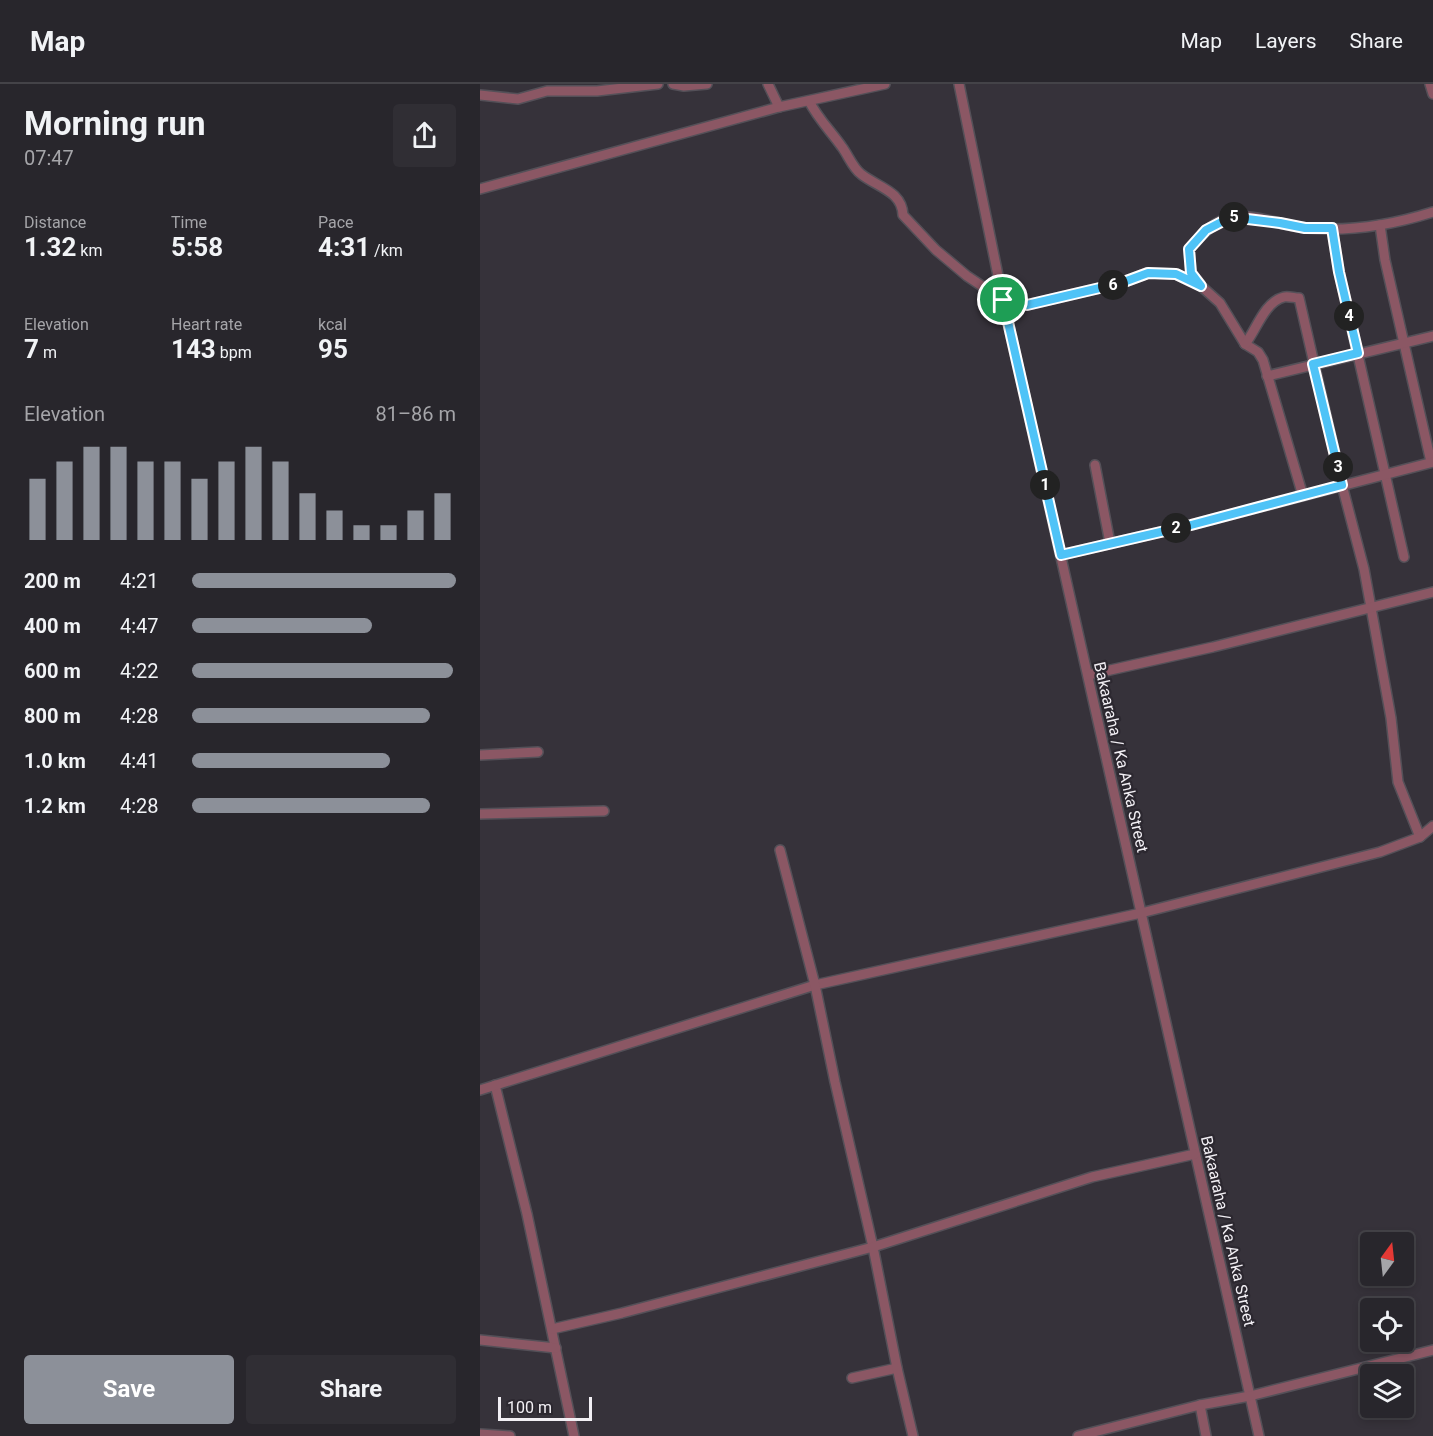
<!DOCTYPE html>
<meta charset="utf-8">
<style>
body{margin:0;font-family:Roboto,sans-serif;background:#302e34;color:#f1f3f6;height:100vh;display:flex;flex-direction:column;font-size:22px;white-space:nowrap}
*{box-sizing:border-box;margin:0}
p{font-size:20px;color:#a5a5a9}
.icon{flex:none;width:33px;height:33px;fill:none;stroke:currentColor;stroke-width:2;stroke-linecap:round;stroke-linejoin:round}
.map{position:relative;flex:1;overflow:hidden}
.sheet{display:flex;flex-direction:column;background:#28262c;width:480px}
.sheet>*{flex:none}
.needle{width:39px;rotate:15deg}
.fabs{position:absolute;left:880px;top:1148px;display:grid;gap:12px}
.fabs a{display:grid;place-items:center;width:54px;height:54px;border-radius:6px;background:#28262c;box-shadow:0 3px 9px #0003,0 0 0 2px #444348;font-size:30px}
.scale{position:absolute;left:18px;bottom:15px;width:94px;box-sizing:border-box;padding-left:6px;border:3px solid #f2eff4;border-top:0;font-size:16px;line-height:21px;white-space:nowrap;color:#f2eff4;-webkit-text-stroke:4px #2c2830;paint-order:stroke}
.pin{position:absolute;display:grid;place-items:center;width:51px;height:51px;color:#fff;margin:-26px;border:3px solid #fff;border-radius:50%;box-shadow:0 2px 6px #0007}
.km{position:absolute;width:30px;height:30px;margin:-15px;border-radius:50%;background:#222;color:#fff;font-size:16px;line-height:30px;text-align:center}
.round{display:grid;place-items:center;flex:none;width:63px;height:63px;border-radius:6px;background:#302e34}
.summary{display:flex;align-items:center;justify-content:space-between;height:102px;padding:0 24px}
h1{font-size:33px;font-weight:700;line-height:45px}
.figures{display:grid;grid-template-columns:repeat(3,1fr);gap:9px;height:102px;padding:6px 24px}
.figures div{display:grid;align-content:center}
.figures b{font-size:26px;font-weight:700}
.figures small{font-size:16px;font-weight:400}
.figures p{font-size:16px}
.chart{height:168px;padding:12px 24px}
.chart p{display:flex;justify-content:space-between}
.chart svg{width:100%;height:108px;margin-top:6px;stroke:#8c9099;stroke-width:6}
.primary-button{display:flex;gap:12px;margin-top:auto;padding:12px 24px}
.primary-button a{flex:1;height:69px;border-radius:6px;background:#8c9099;color:#fff;font-size:24px;font-weight:700;line-height:69px;text-align:center}
.primary-button a+a{background:#302e34;color:#f1f3f6}
ul{padding:0 24px;list-style:none;font-size:20px}
li{display:grid;grid-template-columns:96px 72px 1fr;align-items:center;height:45px}
li i{height:15px;border-radius:8px;background:#8c9099}
header{display:flex;align-items:center;gap:36px;box-sizing:border-box;height:84px;padding:0 30px;background:#28262c;border-bottom:2px solid #444348}
header strong{font-size:28px}
nav{display:flex;gap:33px;margin-inline-start:auto;font-size:21px}
main{display:flex;flex:1;min-height:0}
.map>svg:first-child{display:block}
</style>
<header>
<strong>Map</strong>
<nav><a>Map</a><a>Layers</a><a>Share</a></nav>
</header>
<main>
<section class="sheet">
<div class="summary"><div><h1>Morning run</h1><p>07:47</p></div><a class="round"><svg class="icon" aria-label="share" viewBox="0 0 24 24"><path d="M12 15V3M7 8l5-5 5 5M5 13v7h14v-7"/></svg></a></div>
<div class="figures">
<div><p>Distance</p><b>1.32<small> km</small></b></div>
<div><p>Time</p><b>5:58</b></div>
<div><p>Pace</p><b>4:31<small> /km</small></b></div>
</div>
<div class="figures">
<div><p>Elevation</p><b>7<small> m</small></b></div>
<div><p>Heart rate</p><b>143<small> bpm</small></b></div>
<div><p>kcal</p><b>95</b></div>
</div>
<div class="chart"><p><span>Elevation</span>81–86 m</p>
<svg viewBox="0 0 160 44" preserveAspectRatio="none"><path d="M5 44V19M15 44V12M25 44V6M35 44V6M45 44V12M55 44V12M65 44V19M75 44V12M85 44V6M95 44V12M105 44V25M115 44V32M125 44V38M135 44V38M145 44V32M155 44V25"/></svg>
</div>
<ul>
<li><b>200 m</b>4:21<i style="width:100%"></i></li>
<li><b>400 m</b>4:47<i style="width:68%"></i></li>
<li><b>600 m</b>4:22<i style="width:99%"></i></li>
<li><b>800 m</b>4:28<i style="width:90%"></i></li>
<li><b>1.0 km</b>4:41<i style="width:75%"></i></li>
<li><b>1.2 km</b>4:28<i style="width:90%"></i></li>
</ul>
<div class="primary-button"><a>Save</a><a>Share</a></div>
</section>
<div class="map">
<svg width="953" height="1352" viewBox="0 0 953 1352">
<rect width="100%" height="100%" fill="#36323a"/>
<g fill="none" stroke-linecap="round" stroke-linejoin="round">
<defs>
<g id="minor">
<path d="M193,0l11,2 23,-2"/>
<path d="M288,0l11,23"/>
<path d="M479,0l44,216 256,1136"/>
<path d="M950,0l3,10"/>
<path d="M0,11l38,4 29,-8h50l61,-7"/>
<path d="M329,17c10,19 21,29 33,46 6,8 11,21 19,27 16,13 41,17 42,41l33,35 31,26 36,24 24,5 94,-22 27,-10 28,1 25,12 19,17 25,41 13,8 5,8 40,136"/>
<path d="M0,105l299,-82 106,-23"/>
<path d="M900,141l5,35 46,202"/>
<path d="M852,144l7,44 65,285"/>
<path d="M720,200l-9,-11 -2,-24c11,-12 25,-29 44,-32 24,-3 49,9 73,11 43,4 86,-3 127,-16"/>
<path d="M765,260c11,-13 19,-42 39,-47 4,-1 11,1 15,1l43,187 22,84 27,149 7,64 22,55"/>
<path d="M787,292l166,-40"/>
<path d="M615,381l15,78"/>
<path d="M581,471l130,-30 242,-63"/>
<path d="M608,591l125,-28 220,-55"/>
<path d="M0,671l58,-3"/>
<path d="M0,730l124,-3"/>
<path d="M15,1001l32,129 47,222"/>
<path d="M0,1006l335,-105 326,-72 239,-61 40,-15 13,-11"/>
<path d="M72,1245l70,-16 251,-66 -38,-165 -20,-97 -35,-135"/>
<path d="M0,1256l76,8"/>
<path d="M372,1294l45,-10"/>
<path d="M720,1321l6,31"/>
<path d="M0,1350l30,2"/>
<path d="M433,1352l-16,-68 -24,-121 219,-70 103,-23"/>
<path d="M598,1352l122,-31 50,-9 183,-46"/>
</g>
</defs>
<use href="#minor" stroke="#545058" stroke-width="12"/>
<use href="#minor" stroke="#8b5764" stroke-width="9"/>
</g>
<g fill="none" stroke-linecap="round" stroke-linejoin="round">
<defs>
<path id="route" d="M751,133l49,6 25,5h27l7,44 19,81 -45,11 29,121 -151,40 -130,30 -58,-255 24,5 94,-22 27,-10 28,1 25,12 -10,-13 -2,-24 17,-19z"/>
</defs>
<use href="#route" stroke="#fff" stroke-width="12"/>
<use href="#route" stroke="#4fc3f7" stroke-width="8"/>
</g>
<g text-anchor="middle" dominant-baseline="central" stroke-width="4.5" stroke-linejoin="round" paint-order="stroke">
<g font-size="16" fill="#f2eff4" stroke="#2c2830">
<text transform="translate(641 673) rotate(77)">Bakaaraha / Ka Anka Street</text>
<text transform="translate(748 1147) rotate(77)">Bakaaraha / Ka Anka Street</text>
</g>
</g>
</svg>
<div class="fabs">
<a><svg class="needle" viewBox="-14 -14 28 28"><path d="M0-13l5 13h-10z" fill="#e53935"/><path d="M0 13l5-13h-10z" fill="#a5a5a9"/></svg></a>
<a><svg class="icon" aria-label="locate" viewBox="0 0 24 24"><circle cx="12" cy="12" r="6"/><path d="M12 2v4M12 18v4M2 12h4M18 12h4"/></svg></a>
<a><svg class="icon" aria-label="layers" viewBox="0 0 24 24"><path d="M12 4l9 5-9 5-9-5zM3 14l9 5 9-5"/></svg></a>
</div>
<div class="scale">100 m</div>
<div class="pin" style="left:523px;top:216px;background:#1e9e55"><svg class="icon" aria-label="arrive" viewBox="0 0 24 24"><path d="M6 21V4h12l-3 4 3 4H6"/></svg></div>
<b class="km" style="left:565px;top:401px">1</b>
<b class="km" style="left:696px;top:444px">2</b>
<b class="km" style="left:858px;top:383px">3</b>
<b class="km" style="left:869px;top:232px">4</b>
<b class="km" style="left:754px;top:133px">5</b>
<b class="km" style="left:633px;top:201px">6</b>
</div>
</main>
